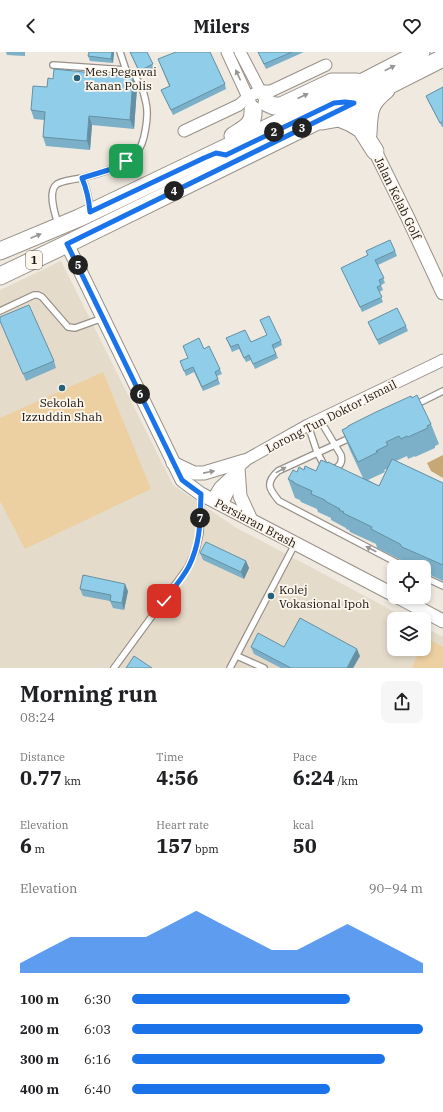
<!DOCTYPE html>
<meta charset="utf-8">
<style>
body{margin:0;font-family:"IBM Plex Serif",serif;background:#f6f6f6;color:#202124;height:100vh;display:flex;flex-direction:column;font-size:15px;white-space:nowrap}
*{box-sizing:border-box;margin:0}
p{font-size:13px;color:#757577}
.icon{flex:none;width:22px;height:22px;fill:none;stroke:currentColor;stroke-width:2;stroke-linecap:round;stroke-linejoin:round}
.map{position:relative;height:616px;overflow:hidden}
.drawer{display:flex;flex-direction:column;background:#fff;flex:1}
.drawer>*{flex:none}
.tools{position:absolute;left:387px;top:508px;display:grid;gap:8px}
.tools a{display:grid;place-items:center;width:44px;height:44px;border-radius:8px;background:#fff;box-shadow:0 2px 6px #0003;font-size:20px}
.pin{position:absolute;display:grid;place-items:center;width:34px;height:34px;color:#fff;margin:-17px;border-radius:8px;box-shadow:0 2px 6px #0006}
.km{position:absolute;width:20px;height:20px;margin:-10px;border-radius:50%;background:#222;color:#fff;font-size:11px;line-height:20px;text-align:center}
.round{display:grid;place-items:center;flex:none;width:42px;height:42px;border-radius:8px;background:#f6f6f6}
.summary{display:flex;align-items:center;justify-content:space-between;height:68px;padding:0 20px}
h1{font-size:22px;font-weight:700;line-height:30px}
.metrics{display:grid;grid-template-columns:repeat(3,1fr);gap:6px;height:68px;padding:4px 20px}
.metrics div{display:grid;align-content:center}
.metrics b{font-size:20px;font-weight:700}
.metrics small{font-size:11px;font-weight:400}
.metrics p{font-size:11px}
.chart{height:112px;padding:8px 20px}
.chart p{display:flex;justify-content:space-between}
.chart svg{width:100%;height:72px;margin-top:4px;fill:#1a73e8;opacity:.7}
ul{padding:0 20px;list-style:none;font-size:13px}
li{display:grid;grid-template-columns:64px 48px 1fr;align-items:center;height:30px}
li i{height:10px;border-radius:5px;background:#1a73e8}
header{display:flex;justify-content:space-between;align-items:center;height:52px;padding:0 20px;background:#fff;font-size:18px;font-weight:700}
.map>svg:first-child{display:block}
</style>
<header><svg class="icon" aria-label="back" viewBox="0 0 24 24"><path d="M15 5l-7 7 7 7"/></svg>Milers<svg class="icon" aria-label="heart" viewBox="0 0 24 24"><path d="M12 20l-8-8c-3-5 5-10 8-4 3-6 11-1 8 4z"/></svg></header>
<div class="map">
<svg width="443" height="616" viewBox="0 0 443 616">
<rect width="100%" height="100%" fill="#efe9df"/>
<path fill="#e5dbcb" d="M61,209l112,224 62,42 173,92h-14v30h30v-22l19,10v31h-443v-378z"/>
<g fill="#edd0a2">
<path d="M103,320l48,117 -126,60 -25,-48v-83z"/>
<path d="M425,585l18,10v21h-31l8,-19h4v-9z"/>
</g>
<path fill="#c6a877" d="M443,403v23l-12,-7 -4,-8z"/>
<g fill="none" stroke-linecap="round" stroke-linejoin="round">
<defs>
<g id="service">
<path d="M120,0l6,18"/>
<path d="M53,13l73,5c12,5 18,21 20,33 3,11 -1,41 -9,49 -17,17 -34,20 -55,26"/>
<path d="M58,172c-3,-10 -11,-33 -1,-40 5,-3 18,-5 25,-6 5,11 7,20 8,32"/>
<path d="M0,259l34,-16h4l4,2 26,30 7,1 28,-10"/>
<path d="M415,353l28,-14"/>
<path d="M320,368l21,35c2,7 -1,12 -8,14"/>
<path d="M308,373l9,27 7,13"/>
<path d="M352,385l-74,34c-13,12 -9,18 1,30l126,66"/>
<path d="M424,525l19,9"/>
<path d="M237,604l27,12"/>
<path d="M114,616l74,-101 8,-17 4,-17 1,-39"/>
<path d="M230,616l65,-124"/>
</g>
<g id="minor">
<path d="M227,0l24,52"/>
<path d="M240,0l24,46"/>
<path d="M184,79l55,-26 9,-8 12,-6h11l55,-26"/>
<path d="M212,448l8,-13 13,-12 11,-14 64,-36 127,-61 8,-4"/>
<path d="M222,453l8,-17 3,-13"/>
</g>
<g id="tertiary">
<path d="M354,51l21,48 33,67 35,75"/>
<path d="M67,192l115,236 8,6 11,8 193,101"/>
<path d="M173,411l21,10h10l40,-12"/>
<path d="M238,416l2,28 11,24"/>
<path d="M398,545l45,24"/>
</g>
<g id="primary">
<path d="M267,51l7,3h7l51,-24h25"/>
<path d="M322,69l17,-3 12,5 10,6 14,22"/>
<path d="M368,82c1,-21 0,-30 18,-44"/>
<path d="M233,84c12,-8 21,-11 20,-26"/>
<path d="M0,199l79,-33 282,-135 60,-31"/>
<path d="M0,224l67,-32 287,-141 89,-45"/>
</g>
</defs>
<use href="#service" stroke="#979189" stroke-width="8"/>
<use href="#minor" stroke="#979189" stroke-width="13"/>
<use href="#tertiary" stroke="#979189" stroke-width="15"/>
<use href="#primary" stroke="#979189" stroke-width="19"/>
<use href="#service" stroke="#fff" stroke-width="5.5"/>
<use href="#minor" stroke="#fff" stroke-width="11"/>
<use href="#tertiary" stroke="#fff" stroke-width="13"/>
<use href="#primary" stroke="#fff" stroke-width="17"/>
</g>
<g fill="#7cb0c8" fill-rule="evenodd">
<path d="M6,0h19v4l-18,-1z"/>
<path d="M114,0l-1,11 -23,-2 -2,-5z"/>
<path d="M130,0h17l7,17 -13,7z"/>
<path d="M258,0h46l-38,17z"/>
<path d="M173,2l52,30 1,5 -53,26 -12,-25 8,-4 -11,-27z"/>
<path d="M47,35l90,1 -3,41 -42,-4 -2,25 -44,-4 -3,-9 1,-17 -10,-1 -3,-9z"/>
<path d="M443,35v40h-1l-14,-26 -2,-5z"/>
<path d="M366,199h29l2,5 -19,9 7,18 -4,2 2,5 -4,2 4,10 -21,10 -21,-44 27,-12z"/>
<path d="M260,268l21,21 1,4 -8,4 4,9 -23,11 -4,-9 -5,2 -7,-13 -7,3 -6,-14 25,4 16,-7z"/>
<path d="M0,269l54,40 2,7 -30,13z"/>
<path d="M368,270l38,4 2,5 -29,14z"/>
<path d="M183,294l21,3 16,20 2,5 -5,2 3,8 -17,7 -9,-19 -8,4 -6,-15 8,-3z"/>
<path d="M412,346l19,26 8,20 -4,2v2l-20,9v-1l-7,3 -1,-3 -11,5 47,22v98l-19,-9v-5h-12l-3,-1 -2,-3 -30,-15 -1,-4 -26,-12 -1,-2 -3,-1v-1l-15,-8v-2l-13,-6 -1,-3 -16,-7 -1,-2 -5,-2 -7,-19 9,-7 7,-2 59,8 -13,-28 -8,-20zM387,417l-8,17 -11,-6 17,-8 -1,-2z"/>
<path d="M200,501l46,8 3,7 -5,11 -41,-19z"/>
<path d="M80,537l48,2 -4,19 -11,-2 -3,-7 -27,-5z"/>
<path d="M251,595h33l76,9 -7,12h-72l-27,-14z"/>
</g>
<g fill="#6590a3">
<path d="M112,0h2l-1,11 -2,-4z"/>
<path d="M133,26l4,10 -3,41 -4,-9z"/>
<path d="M89,64l3,9 -2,25 -3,-9z"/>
<path d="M246,509l3,7 -5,11 -3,-7z"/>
<path d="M125,532l3,7 -4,19 -2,-7z"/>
<path d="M357,597l3,7 -7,12h-6z"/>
</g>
<g fill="#90cde9" stroke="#6590a3">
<path d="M89,0h23l-1,7 -23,-3z"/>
<path d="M130,0h17l6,12 -14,7z"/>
<path d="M176,0h34l15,32 -54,26 -10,-20 9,-4 -12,-27z"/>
<path d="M258,0h34l-28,12z"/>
<path d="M54,17l79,8v1l-3,42 -41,-4 -2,25 -44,-4 2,-25 -14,-2 2,-24 14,1 1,-9 5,1z"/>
<path d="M443,35v34l-3,2 -14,-27z"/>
<path d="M390,188l5,11 -20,9 9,18 -5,2 2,5 -4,2 5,10 -22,10 -19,-39 27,-13 -2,-4z"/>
<path d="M29,253l25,56 -31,13 -23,-53v-4z"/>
<path d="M397,256l9,18 -29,14 -9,-18z"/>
<path d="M269,264l12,25 -9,4 4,9 -23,10 -4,-9 -5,3 -6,-14 -7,3 -5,-9 19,-8 6,12 16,-7 -7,-15z"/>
<path d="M199,286l5,11 5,-3 11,23 -5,3 3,7 -16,8 -9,-20 -9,4 -4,-10 8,-3 -5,-12z"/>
<path d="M417,343l14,29 -4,2 1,2 -20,9 -1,-1 -6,3 -2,-3 -13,6 2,3 -12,6 2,1 -20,10 -16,-32 6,-3v-1l28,-14 35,-16 1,2z"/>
<path d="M392,407l51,24v82l-41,-18 -2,-3 -29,-15 1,-2 -29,-14 1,-1 -5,-2 1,-1 -15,-8v-1l-14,-6 1,-3 -18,-8v-1l-6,-3 5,-9 4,2 2,-5 5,3 1,-4 11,5 5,-11 7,3v-1l51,24z"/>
<path d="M206,490l40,19 -5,11 -41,-19z"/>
<path d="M83,523l42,9 -3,19 -12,-2 1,-6 -31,-6z"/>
<path d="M300,566l57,31 -10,19h-56l-40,-21 7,-14 26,14z"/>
<path d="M134,604l18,12h-26z"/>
</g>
<defs><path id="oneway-solid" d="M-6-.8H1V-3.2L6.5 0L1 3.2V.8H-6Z"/></defs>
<g fill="#979694">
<use href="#oneway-solid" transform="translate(390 16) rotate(-27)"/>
<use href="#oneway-solid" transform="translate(238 23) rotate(-115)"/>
<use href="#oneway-solid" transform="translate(303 44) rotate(-25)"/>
<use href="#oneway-solid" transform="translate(36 184) rotate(-23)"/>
<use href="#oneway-solid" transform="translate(281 418) rotate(-29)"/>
<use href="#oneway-solid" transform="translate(209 420) rotate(-11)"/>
<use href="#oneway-solid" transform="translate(371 497) rotate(-153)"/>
</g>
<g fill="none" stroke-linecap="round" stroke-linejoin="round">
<defs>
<path id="route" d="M126,109l-11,7 -33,10c5,12 7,22 8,34l114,-54 12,-5 10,2 108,-52 11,-1 9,1 -287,141 115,236 8,6 11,8c-1,26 0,48 -12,72 -6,12 -17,24 -25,35"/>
</defs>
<use href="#route" stroke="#fff" stroke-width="8"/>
<use href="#route" stroke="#1a73e8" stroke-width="5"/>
</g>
<g fill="#27627a" stroke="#fcf6ec" stroke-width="1.5">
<circle cx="77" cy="26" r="4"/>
<circle cx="62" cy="336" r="4"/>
<circle cx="271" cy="544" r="4"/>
</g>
<g text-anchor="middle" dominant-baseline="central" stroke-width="3.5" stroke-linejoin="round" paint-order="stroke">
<rect fill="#fcf6ec" stroke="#5c5853" stroke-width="1" x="26" y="199" width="16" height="18" rx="3"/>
<g font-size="11" font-weight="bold" fill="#181512">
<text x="34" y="208">1</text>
</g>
<g font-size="12" fill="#181512" stroke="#fcf6ec" text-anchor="start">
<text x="85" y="19">Mes Pegawai<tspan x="85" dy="14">Kanan Polis</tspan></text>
<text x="62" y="350" text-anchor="middle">Sekolah<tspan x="62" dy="14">Izzuddin Shah</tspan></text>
<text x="279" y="537">Kolej<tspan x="279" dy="14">Vokasional Ipoh</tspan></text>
</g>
<g font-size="12" fill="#181512" stroke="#fcf6ec">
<text transform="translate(398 146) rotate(64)">Jalan Kelab Golf</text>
<text transform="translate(331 364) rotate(-27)">Lorong Tun Doktor Ismail</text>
<text transform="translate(256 471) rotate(28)">Persiaran Brash</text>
</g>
</g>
</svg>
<div class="tools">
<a><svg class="icon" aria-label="locate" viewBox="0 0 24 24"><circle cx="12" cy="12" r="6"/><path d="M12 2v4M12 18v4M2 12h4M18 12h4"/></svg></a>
<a><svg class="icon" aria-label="layers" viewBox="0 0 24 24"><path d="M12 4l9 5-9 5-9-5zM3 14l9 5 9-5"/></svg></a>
</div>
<div class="pin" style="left:126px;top:109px;background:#1e9e55"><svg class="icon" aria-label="arrive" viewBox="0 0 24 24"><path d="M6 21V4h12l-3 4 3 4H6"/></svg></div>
<div class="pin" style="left:164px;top:549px;background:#d93025"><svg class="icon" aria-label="check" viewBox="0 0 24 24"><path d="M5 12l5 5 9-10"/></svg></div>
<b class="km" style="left:274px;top:80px">2</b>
<b class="km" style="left:302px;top:76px">3</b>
<b class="km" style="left:174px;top:139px">4</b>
<b class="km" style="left:78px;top:213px">5</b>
<b class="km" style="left:140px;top:342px">6</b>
<b class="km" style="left:200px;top:466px">7</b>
</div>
<section class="drawer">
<div class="summary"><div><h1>Morning run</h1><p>08:24</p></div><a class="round"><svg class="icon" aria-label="share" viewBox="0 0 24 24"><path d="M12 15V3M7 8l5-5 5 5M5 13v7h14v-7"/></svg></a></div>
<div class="metrics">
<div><p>Distance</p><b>0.77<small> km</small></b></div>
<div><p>Time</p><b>4:56</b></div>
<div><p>Pace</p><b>6:24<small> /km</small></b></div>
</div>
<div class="metrics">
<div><p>Elevation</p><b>6<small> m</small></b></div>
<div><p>Heart rate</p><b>157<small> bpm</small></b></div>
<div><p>kcal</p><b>50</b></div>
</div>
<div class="chart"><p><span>Elevation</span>90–94 m</p>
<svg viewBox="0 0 160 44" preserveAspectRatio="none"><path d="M0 44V38L10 30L20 22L30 22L40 22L50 22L60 14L70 6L80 14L90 22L100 30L110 30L120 22L130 14L140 22L150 30L160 38V44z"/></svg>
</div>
<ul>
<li><b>100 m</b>6:30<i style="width:75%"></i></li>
<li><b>200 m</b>6:03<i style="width:100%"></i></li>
<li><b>300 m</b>6:16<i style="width:87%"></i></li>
<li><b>400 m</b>6:40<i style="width:68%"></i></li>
</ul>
</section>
